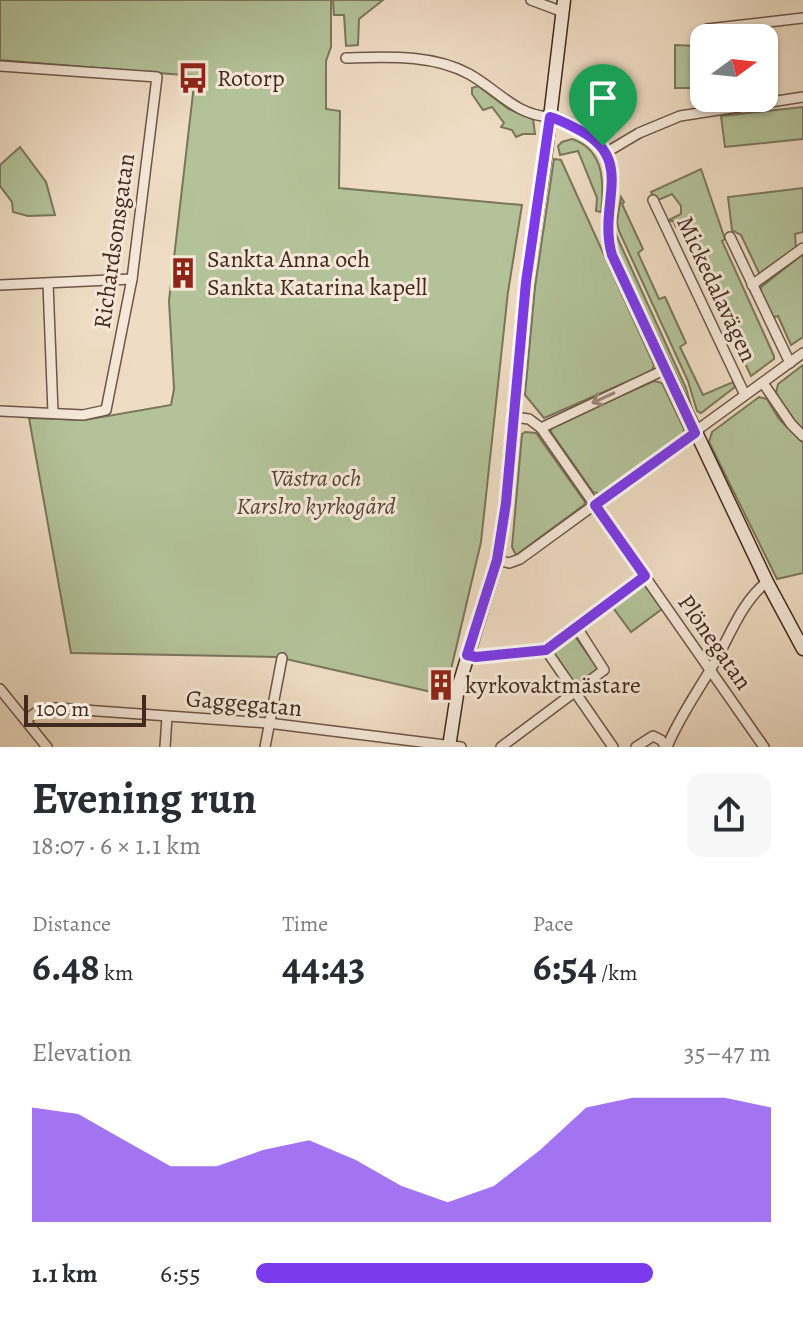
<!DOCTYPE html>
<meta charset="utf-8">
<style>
body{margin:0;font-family:Alegreya,serif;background:#f7f7f7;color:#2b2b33;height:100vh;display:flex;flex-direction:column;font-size:30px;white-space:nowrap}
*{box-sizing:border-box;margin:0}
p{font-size:26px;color:#7c7c81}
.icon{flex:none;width:44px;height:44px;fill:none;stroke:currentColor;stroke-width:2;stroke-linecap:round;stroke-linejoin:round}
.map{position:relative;height:747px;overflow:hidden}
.details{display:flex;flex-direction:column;background:#fff;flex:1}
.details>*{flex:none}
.needle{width:52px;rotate:75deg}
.controls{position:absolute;left:690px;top:24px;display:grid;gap:16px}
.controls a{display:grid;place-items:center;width:88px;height:88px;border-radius:16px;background:#fff;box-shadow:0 2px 6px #0004;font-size:40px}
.scale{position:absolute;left:24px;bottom:20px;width:122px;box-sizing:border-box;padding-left:8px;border:4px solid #422a1d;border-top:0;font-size:22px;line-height:28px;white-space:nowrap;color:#422a1d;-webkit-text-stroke:6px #f5e8d9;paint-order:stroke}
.pin{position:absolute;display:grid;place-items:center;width:68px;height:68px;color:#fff;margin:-82px -34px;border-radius:50% 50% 50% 0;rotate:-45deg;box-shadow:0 0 8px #0007}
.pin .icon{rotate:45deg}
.round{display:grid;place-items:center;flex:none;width:84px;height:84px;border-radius:16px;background:#f7f7f7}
.headline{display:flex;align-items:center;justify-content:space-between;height:136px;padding:0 32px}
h1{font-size:44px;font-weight:700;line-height:60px}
.metrics{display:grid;grid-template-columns:repeat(3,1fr);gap:12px;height:136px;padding:8px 32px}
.metrics div{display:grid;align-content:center}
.metrics b{font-size:40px;font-weight:700}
.metrics small{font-size:22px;font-weight:400}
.metrics p{font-size:22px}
.chart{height:224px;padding:16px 32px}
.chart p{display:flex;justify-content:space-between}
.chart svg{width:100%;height:144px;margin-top:8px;fill:#7c3aed;opacity:.7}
ul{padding:0 32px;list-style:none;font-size:26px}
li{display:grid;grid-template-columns:128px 96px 1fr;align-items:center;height:60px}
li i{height:20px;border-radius:10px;background:#7c3aed}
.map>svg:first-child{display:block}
</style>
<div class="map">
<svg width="803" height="747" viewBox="0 0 803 747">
<rect width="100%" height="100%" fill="#efdcc4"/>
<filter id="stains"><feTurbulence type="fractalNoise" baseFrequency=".0025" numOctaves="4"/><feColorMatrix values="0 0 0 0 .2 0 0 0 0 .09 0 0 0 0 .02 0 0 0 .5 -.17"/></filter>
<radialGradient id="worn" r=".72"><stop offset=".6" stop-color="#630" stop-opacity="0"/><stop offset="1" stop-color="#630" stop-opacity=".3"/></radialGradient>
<g fill="#b3c299" stroke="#7a765b" stroke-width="2">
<path d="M0,0h331v47l-5,14v48l14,2 -1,77 183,17 -14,87 -27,250 -36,153 -168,-38 -206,-4 -42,-235 56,2 86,-15 3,-16 -5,-88 26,-225 -195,-16z"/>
<path d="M333,0h50l-24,19 -1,26 -12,1 -2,-31h-10z"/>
<path d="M675,45l21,1 -1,42h-20z"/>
<path d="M478,86l31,23 24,10 2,15h-12l-7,3 -4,-7 -11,-3 3,-4 -12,-16 -9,3 -11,-16v-6z"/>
<path d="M803,107v32l-78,8 -4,-31z"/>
<path d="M572,139c33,11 32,44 29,73l-5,-1 1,-13 -19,-47 -18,4 -2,-9 4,-4z"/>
<path d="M20,147l26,35 9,33 -27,1 -15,-4 -1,-10 -12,-16v-21z"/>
<path d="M554,159l7,1 93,205 -2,6 -108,47 -19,-23 10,-108z"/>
<path d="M701,169l24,70 -3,2 52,115v3l-23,17 -58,-123 2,-2 -9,-23h-3l-1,-4 -6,3 -3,-6h-6l14,-7v-8l-9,-12 -16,7 -5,-9z"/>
<path d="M803,188v44l-8,2 1,14 -36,27 -19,-40 -9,-5 -4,-33z"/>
<path d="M621,197l3,5 -2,2 21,45 -5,4 21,46 6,-2 21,46 -6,4 23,48 30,-13 2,5 -34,26 -4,-2 -9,-30 -69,-150 -2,-9z"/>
<path d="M613,228l73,160 7,25 -77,-164z"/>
<path d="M803,254v83l-12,8 -13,-29 -7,2 -10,-24v-7z"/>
<path d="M803,365v65l-15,-16 -12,-21 2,-9z"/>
<path d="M654,381l8,2 22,46 -1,5 -83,60 -7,-2 -42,-60 1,-6z"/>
<path d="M759,397l8,2 12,20 24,24v130l-26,6 -68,-137 3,-10z"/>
<path d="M525,432l11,1 49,69 -1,3 -68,50 -4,-8 10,-113z"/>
<path d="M643,583l19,26 -31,23 -20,-27z"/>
<path d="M574,635l24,34 -23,16 -24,-33z"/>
</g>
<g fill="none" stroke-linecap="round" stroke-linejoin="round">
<defs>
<g id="street">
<path d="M531,0l32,12"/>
<path d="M707,29l96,-11"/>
<path d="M346,58c41,-1 86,-4 123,16 29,16 46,41 81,43"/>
<path d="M0,66l157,11 -25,202 -26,131 -23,5 -83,-4"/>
<path d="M607,152l32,-19 41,-17 123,-19"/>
<path d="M653,200l92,195"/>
<path d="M730,237l60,126"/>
<path d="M48,283l5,130"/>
<path d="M0,285l132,-6"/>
<path d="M752,285l51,-37"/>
<path d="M763,383l28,41 12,12"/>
<path d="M513,417l16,2 12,9 223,319"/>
<path d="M541,428l125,-59"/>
<path d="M497,560l12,3 11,-4 283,-206"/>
<path d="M546,650l67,97"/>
<path d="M467,655l9,2 70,-7 99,-74"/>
<path d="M0,689l47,58"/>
<path d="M26,720l13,-10 17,-2 212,15 193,24"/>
<path d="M165,747l2,-30"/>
<path d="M265,747l17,-89"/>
<path d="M501,747l103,-77 -28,-44"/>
<path d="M636,747l17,-11 8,4 5,7"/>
<path d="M667,747c13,-32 32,-57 49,-87 14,-25 27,-60 51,-78"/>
</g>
<g id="secondary">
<path d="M550,117c11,2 20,8 29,13 58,31 18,74 33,125l155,327 36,67"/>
<path d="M449,747l9,-59 39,-128 9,-57 20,-221 20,-131 18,-151"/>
</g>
</defs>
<use href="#street" stroke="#6d5647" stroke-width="12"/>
<use href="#secondary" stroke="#422a1d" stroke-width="15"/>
<use href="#street" stroke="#f5e8d9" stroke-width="9"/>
<use href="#secondary" stroke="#f5e8d9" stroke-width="12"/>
</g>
<defs><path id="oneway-shaft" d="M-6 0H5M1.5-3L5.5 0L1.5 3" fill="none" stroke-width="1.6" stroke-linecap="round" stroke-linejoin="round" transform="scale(2)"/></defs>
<use stroke="#9c897b" href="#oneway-shaft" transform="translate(603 398) rotate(155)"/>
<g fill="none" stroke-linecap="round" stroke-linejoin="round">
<defs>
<path id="route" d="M550,117c11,3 19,8 29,13 58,30 18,74 33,125l83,178 -100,72 50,71 -99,74 -70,7 -9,-2 30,-95 9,-57 20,-221z"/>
</defs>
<use href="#route" stroke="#fff" stroke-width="16"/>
<use href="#route" stroke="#7c3aed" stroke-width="10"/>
</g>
<defs>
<symbol id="bus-bare" viewBox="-9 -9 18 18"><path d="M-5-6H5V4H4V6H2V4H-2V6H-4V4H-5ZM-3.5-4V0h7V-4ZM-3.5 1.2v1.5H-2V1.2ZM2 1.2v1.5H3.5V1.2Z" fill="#8f2418" stroke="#f5e8d9" stroke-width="2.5" paint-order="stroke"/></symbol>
<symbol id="building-bare" viewBox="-9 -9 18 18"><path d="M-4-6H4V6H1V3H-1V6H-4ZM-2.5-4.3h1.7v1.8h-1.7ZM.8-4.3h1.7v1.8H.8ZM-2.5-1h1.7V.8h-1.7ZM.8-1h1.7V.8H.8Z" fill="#8f2418" stroke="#f5e8d9" stroke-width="2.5" paint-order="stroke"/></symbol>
</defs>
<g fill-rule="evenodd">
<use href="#bus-bare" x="171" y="56" width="44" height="44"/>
<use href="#building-bare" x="161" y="251" width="44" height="44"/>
<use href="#building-bare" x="419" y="663" width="44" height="44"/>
</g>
<g text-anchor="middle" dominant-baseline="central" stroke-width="6" stroke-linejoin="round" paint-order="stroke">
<g font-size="24" fill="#422a1d" stroke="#f5e8d9" text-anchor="start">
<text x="217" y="78">Rotorp</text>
<text x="207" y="259">Sankta Anna och<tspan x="207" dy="28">Sankta Katarina kapell</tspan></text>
<text x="465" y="685">kyrkovaktmästare</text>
</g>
<g font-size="24" fill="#422a1d" stroke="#f5e8d9">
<text transform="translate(114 241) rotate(-82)">Richardsonsgatan</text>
<text transform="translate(717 289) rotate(65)">Mickedalavägen</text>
<text transform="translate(715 642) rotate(55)">Plönegatan</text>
<text transform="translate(244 703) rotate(5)">Gaggegatan</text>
</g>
<g font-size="24" font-style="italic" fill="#594836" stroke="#f5e8d9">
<text x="316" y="478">Västra och<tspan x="316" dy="28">Karslro kyrkogård</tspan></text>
</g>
</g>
<rect width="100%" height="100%" filter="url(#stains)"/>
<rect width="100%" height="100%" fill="url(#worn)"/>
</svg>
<div class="controls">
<a><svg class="needle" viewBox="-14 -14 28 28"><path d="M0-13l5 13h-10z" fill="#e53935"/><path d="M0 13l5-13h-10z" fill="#7c7c81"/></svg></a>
</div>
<div class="scale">100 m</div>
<div class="pin" style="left:603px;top:146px;background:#1e9e55"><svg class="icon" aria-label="arrive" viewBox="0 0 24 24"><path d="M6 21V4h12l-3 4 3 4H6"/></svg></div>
</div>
<section class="details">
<div class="headline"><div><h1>Evening run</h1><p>18:07 · 6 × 1.1 km</p></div><a class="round"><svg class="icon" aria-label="share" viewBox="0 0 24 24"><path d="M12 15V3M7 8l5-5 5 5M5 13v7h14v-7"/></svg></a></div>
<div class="metrics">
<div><p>Distance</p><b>6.48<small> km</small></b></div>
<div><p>Time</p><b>44:43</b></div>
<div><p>Pace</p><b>6:54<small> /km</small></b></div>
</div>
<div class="chart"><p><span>Elevation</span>35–47 m</p>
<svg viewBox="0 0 160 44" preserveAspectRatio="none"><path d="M0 44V9L10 11L20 19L30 27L40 27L50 22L60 19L70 25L80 33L90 38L100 33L110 22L120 9L130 6L140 6L150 6L160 9V44z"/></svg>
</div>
<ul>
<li><b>1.1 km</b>6:55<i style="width:77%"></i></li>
</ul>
</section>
